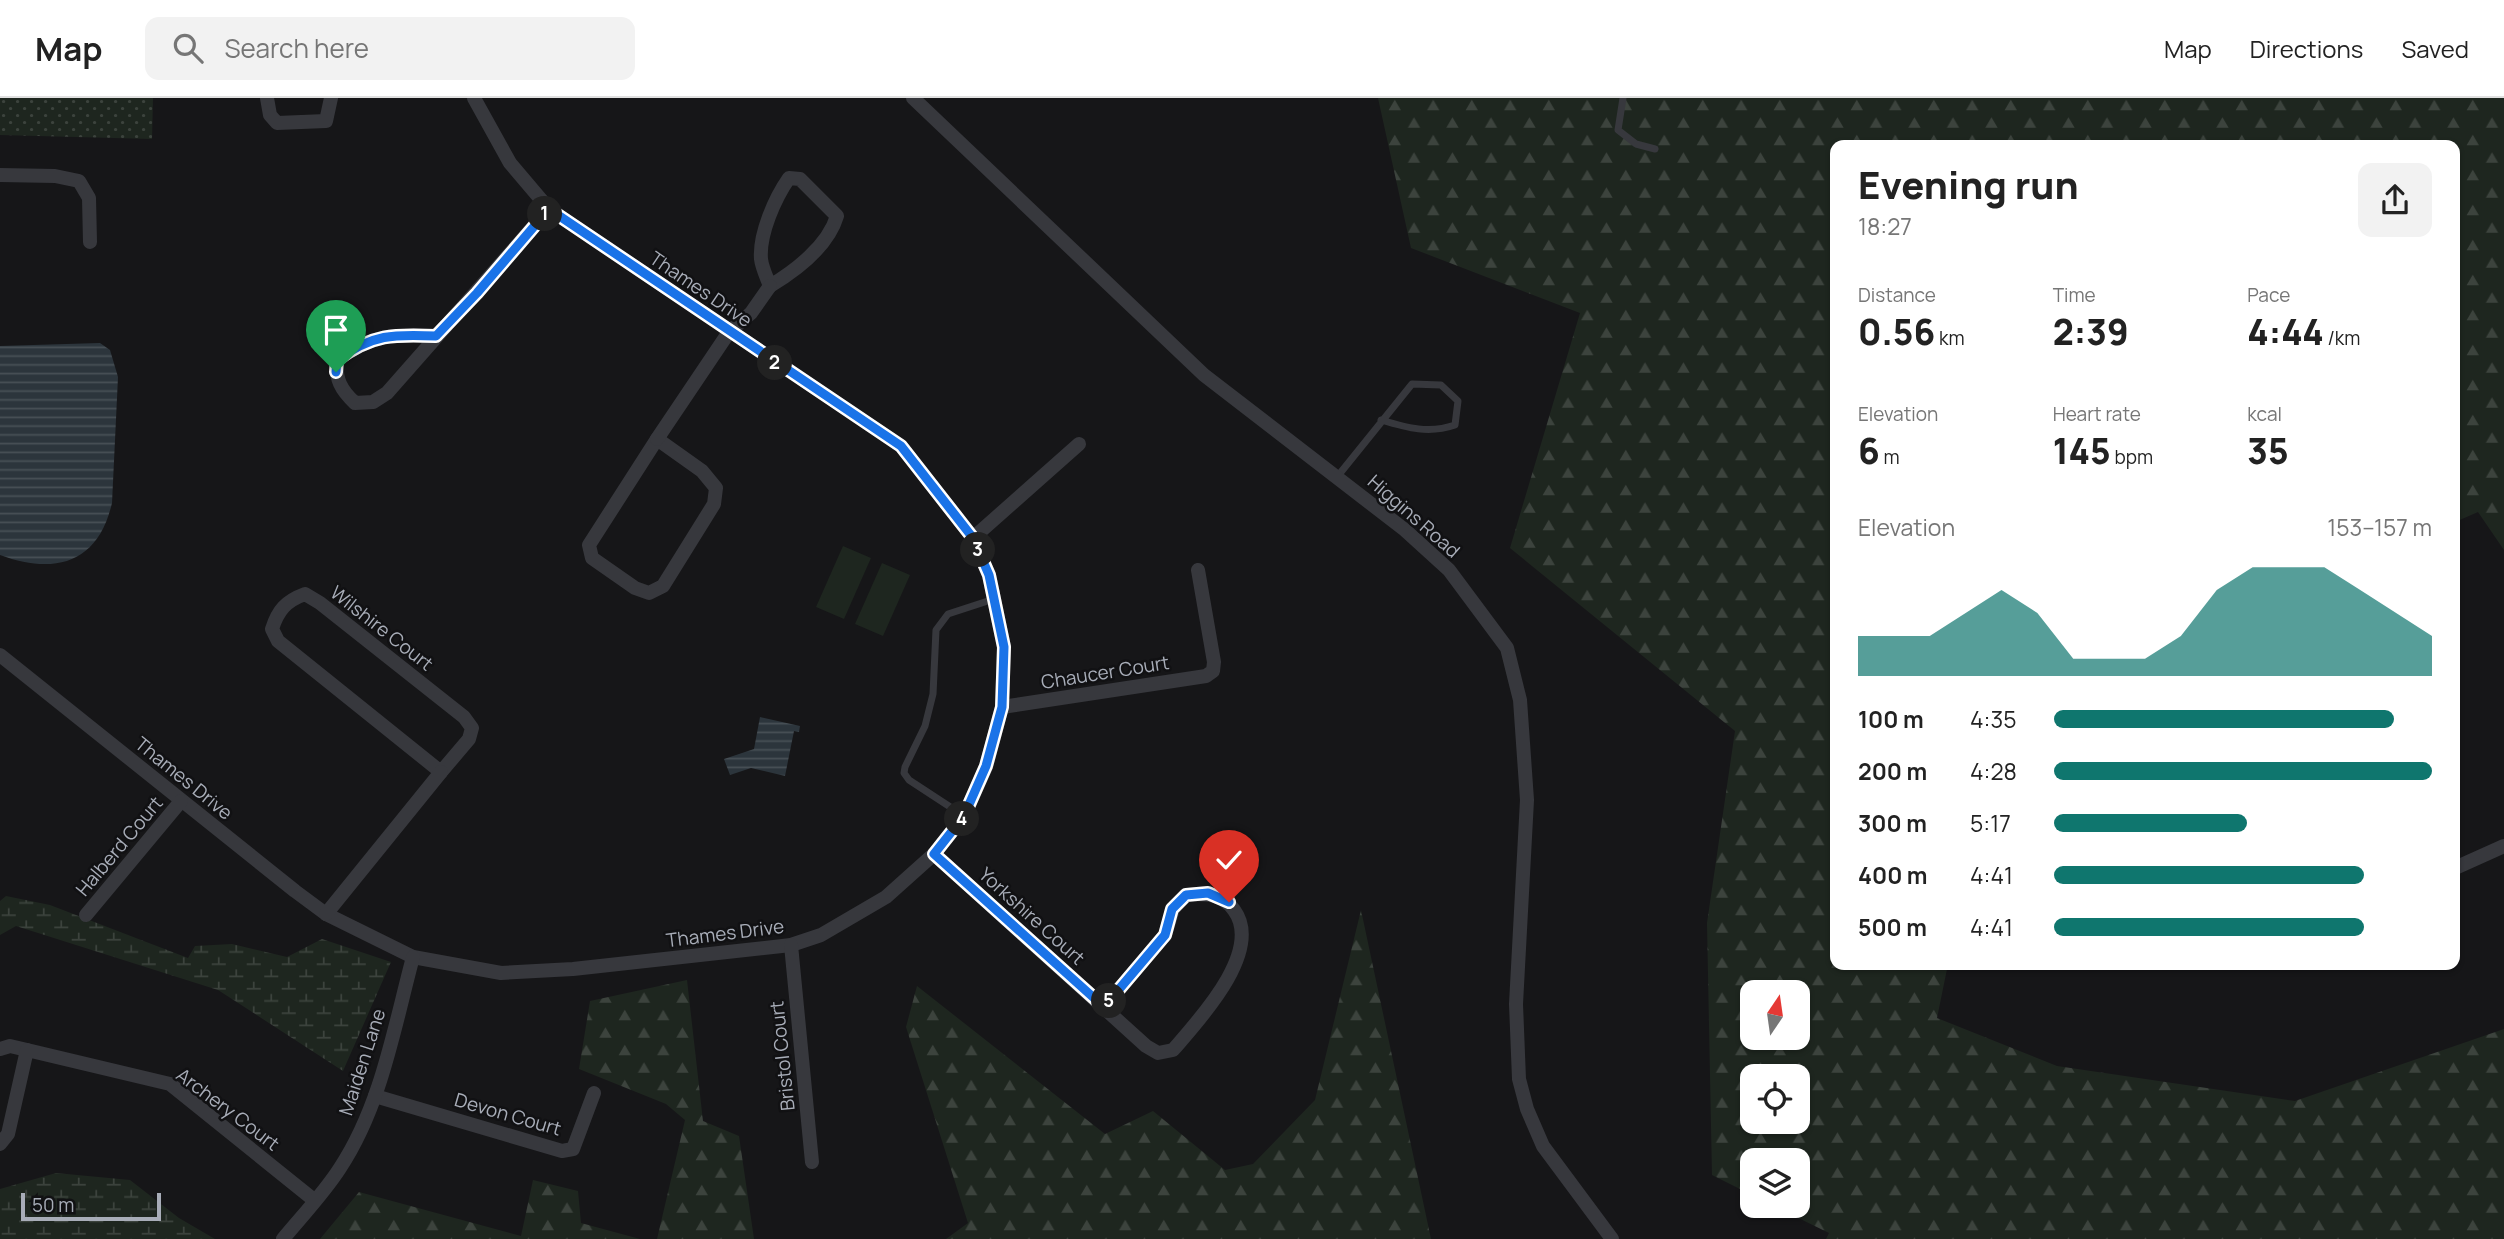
<!DOCTYPE html>
<meta charset="utf-8">
<style>
body{margin:0;font-family:Manrope,sans-serif;background:#f2f2f2;color:#222;height:100vh;display:flex;flex-direction:column;font-size:26px;white-space:nowrap}
*{box-sizing:border-box;margin:0}
p{font-size:23px;color:#767676}
.icon{flex:none;width:38px;height:38px;fill:none;stroke:currentColor;stroke-width:2;stroke-linecap:round;stroke-linejoin:round}
.map{position:relative;flex:1;overflow:hidden}
.panel{position:absolute;left:1830px;top:42px;width:630px;height:830px;display:flex;flex-direction:column;background:#fff;border-radius:14px;box-shadow:0 2px 5px #0004}
.panel>*{flex:none}
.needle{width:46px;rotate:13deg}
.controls{position:absolute;left:1740px;top:882px;display:grid;gap:14px}
.controls a{display:grid;place-items:center;width:70px;height:70px;border-radius:14px;background:#fff;box-shadow:0 2px 5px #0004;font-size:35px}
.scale{position:absolute;left:21px;bottom:18px;width:140px;box-sizing:border-box;padding-left:7px;border:4px solid #a8adb8;border-top:0;font-size:19px;line-height:24px;white-space:nowrap;color:#a8adb8;-webkit-text-stroke:5px #111113;paint-order:stroke}
.pin{position:absolute;display:grid;place-items:center;width:60px;height:60px;color:#fff;margin:-72px -30px;border-radius:50% 50% 50% 0;rotate:-45deg;box-shadow:0 0 7px #0007}
.pin .icon{rotate:45deg}
.km{position:absolute;width:35px;height:35px;margin:-18px;border-radius:50%;background:#222;color:#fff;font-size:19px;line-height:35px;text-align:center}
.round{display:grid;place-items:center;flex:none;width:74px;height:74px;border-radius:14px;background:#f2f2f2}
.overview{display:flex;align-items:center;justify-content:space-between;height:119px;padding:0 28px}
h1{font-size:38px;font-weight:800;line-height:52px}
.stats{display:grid;grid-template-columns:repeat(3,1fr);gap:10px;height:119px;padding:7px 28px}
.stats div{display:grid;align-content:center}
.stats b{font-size:35px;font-weight:800}
.stats small{font-size:19px;font-weight:400}
.stats p{font-size:19px}
.chart{height:196px;padding:14px 28px}
.chart p{display:flex;justify-content:space-between}
.chart svg{width:100%;height:126px;margin-top:7px;fill:#0f766e;opacity:.7}
ul{padding:0 28px;list-style:none;font-size:23px}
li{display:grid;grid-template-columns:112px 84px 1fr;align-items:center;height:52px}
li i{height:18px;border-radius:9px;background:#0f766e}
header{display:flex;align-items:center;gap:42px;box-sizing:border-box;height:98px;padding:0 35px;background:#fff;border-bottom:2px solid #e0e0e0}
header strong{font-size:33px}
nav{display:flex;gap:38px;margin-inline-start:auto;font-size:24px}
.search{width:490px;height:63px;background:#f2f2f2;display:flex;align-items:center;gap:18px;box-sizing:border-box;padding:0 24px;border-radius:14px;color:#767676;font-size:26px}
.map>svg:first-child{display:block}
</style>
<header>
<strong>Map</strong>
<div class="search"><svg class="icon" aria-label="search" viewBox="0 0 24 24"><circle cx="10" cy="10" r="6"/><path d="M15 15l6 6"/></svg>Search here</div>
<nav><a>Map</a><a>Directions</a><a>Saved</a></nav>
</header>
<div class="map">
<svg width="2504" height="1141" viewBox="0 0 2504 1141">
<defs>
<pattern id="grass-dots" width="8" height="8" patternUnits="userSpaceOnUse" patternTransform="scale(1.75)"><rect width="8" height="8" fill="#1e261f"/><path d="M2 2h.1M6 6h.1" fill="none" stroke="#3c433d" stroke-width="1.8" stroke-linecap="round"/></pattern>
<pattern id="forest-firs" width="22" height="20" patternUnits="userSpaceOnUse" patternTransform="scale(1.75)"><rect width="22" height="20" fill="#1e261f"/><path d="M5 1l3.5 6h-7zM16 11l3.5 6h-7z" fill="#3c433d"/></pattern>
<pattern id="wetland-marsh" width="20" height="14" patternUnits="userSpaceOnUse" patternTransform="scale(1.75)"><rect width="20" height="14" fill="#1e261f"/><path d="M1 5h8M5 5V1M11 12h8M15 12V8" fill="none" stroke="#3c433d"/></pattern>
<pattern id="water-rules" width="6" height="5" patternUnits="userSpaceOnUse" patternTransform="scale(1.75)"><rect width="6" height="5" fill="#2c353c"/><path d="M0 2.5h6" fill="none" stroke="#485056"/></pattern>
</defs>
<rect width="100%" height="100%" fill="#161618"/>
<path fill="url(#grass-dots)" d="M0,0h153l-1,41 -152,-4z"/>
<g fill="url(#forest-firs)" fill-rule="evenodd">
<path d="M1378,0h1126v452l-26,-38 -23,10v-377h-619v819h112l-11,54 120,48 238,35 209,-72v210h-678l3,-6 -55,-27h23v-46h-45v35l-40,-20 -5,-252 28,-192 -225,-183 70,-235 -169,-65zM1752,894h45v46h-45zM1752,978h45v46h-45z"/>
<path d="M1361,812l70,329h-485l22,-16 -62,-196 11,-41 188,148 48,-23 72,59 28,-6 62,-64z"/>
<path d="M687,882l16,141 36,15 15,103h-97l28,-119 -19,-16 -87,-35 11,-68z"/>
<path d="M533,1082l45,11 3,32 59,16h-320l39,-47 162,44z"/>
</g>
<g fill="url(#wetland-marsh)">
<path d="M6,798l44,9 138,53 7,-12 37,-2 55,13 35,-18 69,23 -48,109 -125,-81 -202,-64 -16,9v-34z"/>
<path d="M56,1075l74,7 49,38 36,21h-215v-50z"/>
</g>
<g fill="#1e261f">
<path d="M843,448l28,12 -27,61 -28,-12z"/>
<path d="M882,465l28,12 -27,61 -28,-12z"/>
</g>
<g fill="url(#water-rules)">
<path d="M100,245l10,7 8,27 -6,126c-14,61 -58,72 -112,52v-209z"/>
<path d="M760,619l40,9 -1,6 -5,-1 -9,45 -34,-8 -21,7 -6,-16 30,-10z"/>
</g>
<g fill="none" stroke-linecap="round" stroke-linejoin="round">
<g stroke="#37383d" stroke-width="7">
<path d="M1623,0l-5,32 18,14 19,5"/>
<path d="M1337,379l75,-93 29,1 17,16 -3,24c-26,9 -47,3 -74,-5"/>
<path d="M964,718l-55,-36 -5,-7 1,-6 20,-41 8,-32 3,-64 12,-16 46,-15"/>
</g>
<g stroke="#37383d" stroke-width="14">
<path d="M267,0l3,17 7,8 49,-2 5,-23"/>
<path d="M913,0l291,277 201,155 44,40 58,78 13,52 7,100 -11,204 3,75 8,30 16,37 69,93"/>
<path d="M0,77l55,1 24,5 10,17 1,44"/>
<path d="M789,80l11,1 37,37c-9,30 -42,55 -67,70 -3,-8 -8,-18 -9,-27 -2,-25 14,-61 28,-81z"/>
<path d="M436,238c-42,-2 -64,-2 -99,24 -2,19 4,30 18,43l18,-1 14,-9 162,-184"/>
<path d="M657,341l45,32 14,17 -2,16 -51,82 -14,7 -14,-5 -43,-30 -3,-13z"/>
<path d="M657,341l72,-107 22,-19 19,-27"/>
<path d="M973,440l106,-94"/>
<path d="M305,496l15,9 144,114 8,11 -3,11 -28,33 -163,-131 -6,-12c6,-19 14,-28 33,-35z"/>
<path d="M0,557l295,236 31,23 87,43 88,16 72,-4 218,-24 30,-10 65,-38 48,-43 30,-38 22,-49 16,-60 2,-60 -15,-72 -16,-37 -72,-92 -352,-237 -39,-46 -36,-65"/>
<path d="M1002,609l204,-31 7,-5 1,-9 -16,-92"/>
<path d="M934,756l212,192 12,7 15,-3c26,-30 91,-99 61,-140 -12,-17 -30,-17 -48,-15l-13,14 -8,26 -61,72"/>
<path d="M2455,770l49,-22"/>
<path d="M326,816l115,-142"/>
<path d="M86,817l95,-114"/>
<path d="M791,847l21,217"/>
<path d="M0,951l10,-3 17,4"/>
<path d="M375,998l187,55 11,-2 21,-56"/>
<path d="M0,1046l8,-10 19,-84 143,34 144,116"/>
<path d="M283,1141c19,-23 41,-46 57,-71 41,-62 54,-140 73,-211"/>
</g>
</g>
<g fill="none" stroke-linecap="round" stroke-linejoin="round">
<defs>
<path id="route" d="M336,274l1,-12c35,-26 57,-26 99,-24l41,-43 72,-84 352,237 72,92 16,37 15,72 -2,60 -16,59 -22,50 -30,38 170,153 61,-72 7,-26 14,-14 22,-2 21,9"/>
</defs>
<use href="#route" stroke="#fff" stroke-width="14"/>
<use href="#route" stroke="#1a73e8" stroke-width="9"/>
</g>
<g text-anchor="middle" dominant-baseline="central" stroke-width="5" stroke-linejoin="round" paint-order="stroke">
<g font-size="19" fill="#a8adb8" stroke="#111113">
<text transform="translate(701 191) rotate(34)">Thames Drive</text>
<text transform="translate(1414 418) rotate(41)">Higgins Road</text>
<text transform="translate(382 530) rotate(38)">Wilshire Court</text>
<text transform="translate(1105 574) rotate(-9)">Chaucer Court</text>
<text transform="translate(184 680) rotate(39)">Thames Drive</text>
<text transform="translate(119 748) rotate(-50)">Halberd Court</text>
<text transform="translate(1032 818) rotate(42)">Yorkshire Court</text>
<text transform="translate(725 835) rotate(-7)">Thames Drive</text>
<text transform="translate(782 958) rotate(-96)">Bristol Court</text>
<text transform="translate(362 964) rotate(-72)">Maiden Lane</text>
<text transform="translate(228 1011) rotate(37)">Archery Court</text>
<text transform="translate(508 1016) rotate(16)">Devon Court</text>
</g>
</g>
</svg>
<div class="controls">
<a><svg class="needle" viewBox="-14 -14 28 28"><path d="M0-13l5 13h-10z" fill="#e53935"/><path d="M0 13l5-13h-10z" fill="#767676"/></svg></a>
<a><svg class="icon" aria-label="locate" viewBox="0 0 24 24"><circle cx="12" cy="12" r="6"/><path d="M12 2v4M12 18v4M2 12h4M18 12h4"/></svg></a>
<a><svg class="icon" aria-label="layers" viewBox="0 0 24 24"><path d="M12 4l9 5-9 5-9-5zM3 14l9 5 9-5"/></svg></a>
</div>
<div class="scale">50 m</div>
<div class="pin" style="left:336px;top:274px;background:#1e9e55"><svg class="icon" aria-label="arrive" viewBox="0 0 24 24"><path d="M6 21V4h12l-3 4 3 4H6"/></svg></div>
<div class="pin" style="left:1229px;top:804px;background:#d93025"><svg class="icon" aria-label="check" viewBox="0 0 24 24"><path d="M5 12l5 5 9-10"/></svg></div>
<b class="km" style="left:545px;top:116px">1</b>
<b class="km" style="left:775px;top:265px">2</b>
<b class="km" style="left:978px;top:452px">3</b>
<b class="km" style="left:962px;top:721px">4</b>
<b class="km" style="left:1109px;top:903px">5</b>
<section class="panel">
<div class="overview"><div><h1>Evening run</h1><p>18:27</p></div><a class="round"><svg class="icon" aria-label="share" viewBox="0 0 24 24"><path d="M12 15V3M7 8l5-5 5 5M5 13v7h14v-7"/></svg></a></div>
<div class="stats">
<div><p>Distance</p><b>0.56<small> km</small></b></div>
<div><p>Time</p><b>2:39</b></div>
<div><p>Pace</p><b>4:44<small> /km</small></b></div>
</div>
<div class="stats">
<div><p>Elevation</p><b>6<small> m</small></b></div>
<div><p>Heart rate</p><b>145<small> bpm</small></b></div>
<div><p>kcal</p><b>35</b></div>
</div>
<div class="chart"><p><span>Elevation</span>153–157 m</p>
<svg viewBox="0 0 160 44" preserveAspectRatio="none"><path d="M0 44V30L10 30L20 30L30 22L40 14L50 22L60 38L70 38L80 38L90 30L100 14L110 6L120 6L130 6L140 14L150 22L160 30V44z"/></svg>
</div>
<ul>
<li><b>100 m</b>4:35<i style="width:90%"></i></li>
<li><b>200 m</b>4:28<i style="width:100%"></i></li>
<li><b>300 m</b>5:17<i style="width:51%"></i></li>
<li><b>400 m</b>4:41<i style="width:82%"></i></li>
<li><b>500 m</b>4:41<i style="width:82%"></i></li>
</ul>
</section>
</div>
